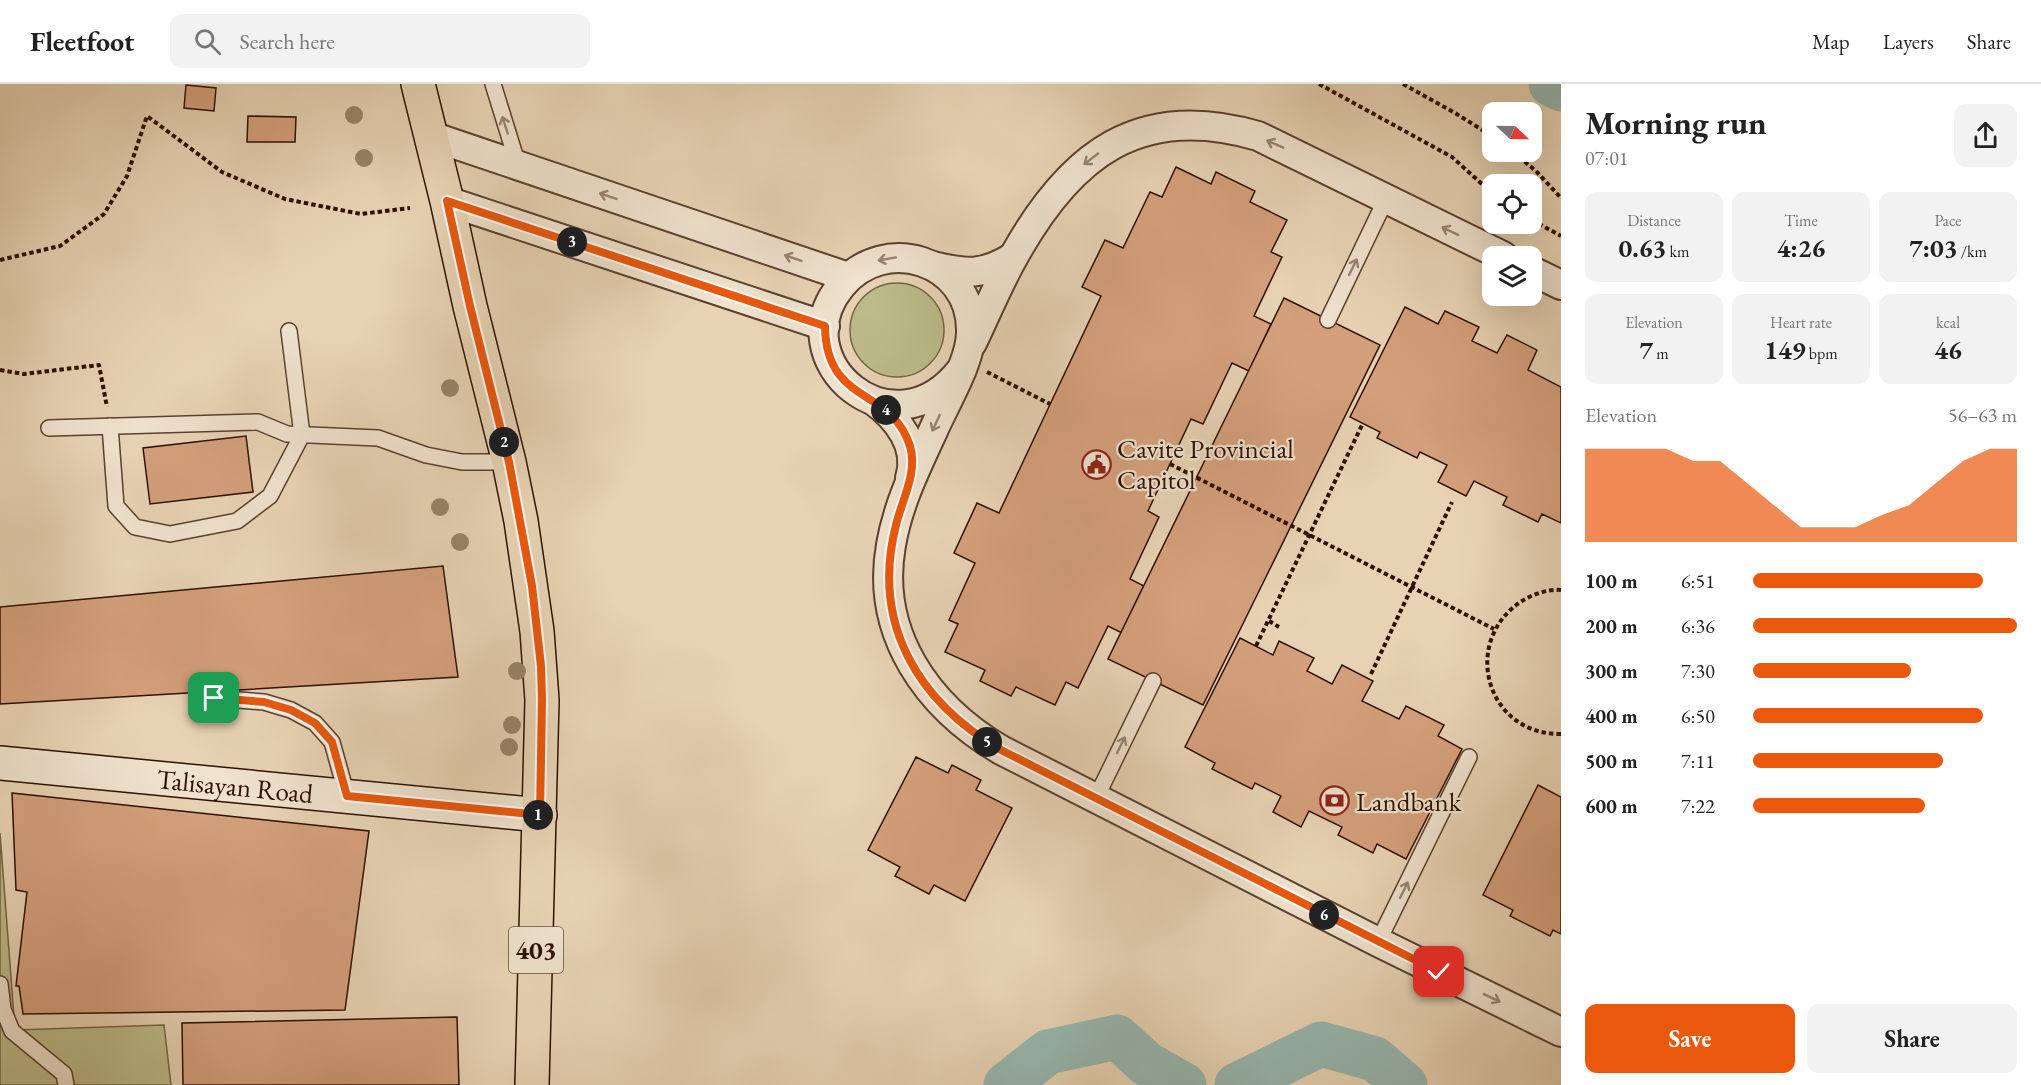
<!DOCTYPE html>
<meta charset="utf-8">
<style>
body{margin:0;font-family:"EB Garamond",serif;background:#f2f2f2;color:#222;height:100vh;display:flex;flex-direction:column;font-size:22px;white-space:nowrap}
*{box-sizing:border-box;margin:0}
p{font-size:20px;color:#767676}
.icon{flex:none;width:33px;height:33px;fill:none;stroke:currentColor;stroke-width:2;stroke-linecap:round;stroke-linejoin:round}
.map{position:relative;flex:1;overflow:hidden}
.sheet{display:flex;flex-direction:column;background:#fff;width:480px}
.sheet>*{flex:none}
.needle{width:39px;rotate:112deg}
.tools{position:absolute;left:1482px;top:18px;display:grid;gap:12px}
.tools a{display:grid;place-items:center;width:60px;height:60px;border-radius:12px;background:#fff;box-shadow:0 6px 24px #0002;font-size:30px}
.pin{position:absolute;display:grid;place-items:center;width:51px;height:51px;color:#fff;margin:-26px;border-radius:12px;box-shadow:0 3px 9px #0006}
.km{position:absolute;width:30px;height:30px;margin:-15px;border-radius:50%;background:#222;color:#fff;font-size:16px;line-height:30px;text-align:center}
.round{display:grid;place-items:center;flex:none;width:63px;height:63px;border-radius:12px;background:#f2f2f2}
.overview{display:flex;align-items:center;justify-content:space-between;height:102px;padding:0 24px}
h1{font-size:33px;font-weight:700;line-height:45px}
.stats{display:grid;grid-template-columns:repeat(3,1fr);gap:9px;height:102px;padding:6px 24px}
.stats div{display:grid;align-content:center;border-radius:12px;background:#f2f2f2;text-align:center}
.stats b{font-size:26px;font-weight:700}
.stats small{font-size:16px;font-weight:400}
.stats p{font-size:16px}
.chart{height:168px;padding:12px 24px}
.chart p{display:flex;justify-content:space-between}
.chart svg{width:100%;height:108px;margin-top:6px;fill:#ea580c;opacity:.7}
.cta{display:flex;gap:12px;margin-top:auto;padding:12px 24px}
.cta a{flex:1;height:69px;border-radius:12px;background:#ea580c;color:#fff;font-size:24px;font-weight:700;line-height:69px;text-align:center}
.cta a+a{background:#f2f2f2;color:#222}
ul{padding:0 24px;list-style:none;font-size:20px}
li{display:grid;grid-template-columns:96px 72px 1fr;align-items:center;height:45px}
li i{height:15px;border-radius:8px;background:#ea580c}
header{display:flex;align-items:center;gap:36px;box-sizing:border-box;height:84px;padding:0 30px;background:#fff;border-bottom:2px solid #e0e0e0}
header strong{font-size:28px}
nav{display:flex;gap:33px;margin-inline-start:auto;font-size:21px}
.search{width:420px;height:54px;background:#f2f2f2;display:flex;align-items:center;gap:15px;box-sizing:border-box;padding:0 21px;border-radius:12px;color:#767676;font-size:22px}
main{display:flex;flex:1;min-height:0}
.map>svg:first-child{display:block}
</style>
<header>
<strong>Fleetfoot</strong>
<div class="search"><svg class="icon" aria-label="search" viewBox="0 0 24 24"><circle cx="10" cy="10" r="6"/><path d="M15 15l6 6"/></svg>Search here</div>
<nav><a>Map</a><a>Layers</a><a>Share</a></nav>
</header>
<main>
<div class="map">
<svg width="1561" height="1001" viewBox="0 0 1561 1001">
<rect width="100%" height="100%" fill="#e7d3b4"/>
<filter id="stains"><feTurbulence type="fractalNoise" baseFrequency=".00333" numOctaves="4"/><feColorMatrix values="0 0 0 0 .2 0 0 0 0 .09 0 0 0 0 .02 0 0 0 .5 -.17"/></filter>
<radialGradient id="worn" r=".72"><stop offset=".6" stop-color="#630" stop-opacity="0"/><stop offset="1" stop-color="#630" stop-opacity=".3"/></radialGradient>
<g fill="#bbbb89" stroke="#746546" stroke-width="1.5">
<circle cx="897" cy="246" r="47"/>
<path d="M0,749l15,197 149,-5 7,60h-171z"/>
</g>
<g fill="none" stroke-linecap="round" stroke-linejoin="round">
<g stroke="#97b7b0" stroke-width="45">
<path d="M1551,0l10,5"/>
<path d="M1006,1001l42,-33 69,-15 30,27 37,21"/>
<path d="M1237,1001l84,-41 54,15 30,26"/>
</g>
</g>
<g fill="#d4a07c" stroke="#2e0f02" stroke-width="1.5">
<path d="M186,1l30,3 -2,23 -30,-3z"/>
<path d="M248,32l48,1 -1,25h-48z"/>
<path d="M1176,83l35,17 5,-12 39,19 -5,11 37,18 -16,32 11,5 -28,59 17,8 -22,47 -17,-8 -29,61 -12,-5 -43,92 11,6 -29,62 14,7 -22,47 -14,-7 -30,62 -12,-6 -11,23 -39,-18 -5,9 -31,-15 5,-11 -40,-18 13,-28 -9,-4 26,-57 -21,-10 23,-50 22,10 102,-217 -19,-9 23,-47 18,8 27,-56 12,5z"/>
<path d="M1284,214l96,47 -177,360 -95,-46z"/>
<path d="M1405,223l33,17 7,-13 34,16 -7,14 25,12 10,-18 30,15 -9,20 33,17v136l-19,-9 -4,8 -35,-17 4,-8 -33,-16 -8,15 -28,-14 9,-17 -27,-13 -3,6 -40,-20 3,-6 -30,-15z"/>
<path d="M246,352l7,56 -103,12 -7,-56z"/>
<path d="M443,482l15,111 -458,27v-97z"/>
<path d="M1240,554l33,17 6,-14 35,17 -7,13 25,13 10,-19 31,16 -11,20 37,18 7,-13 38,19 -6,11 24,13 -56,110 -29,-15 -4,9 -35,-18 4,-8 -33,-16 -8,16 -28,-15 8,-16 -26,-13 -3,6 -40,-20 3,-6 -30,-16z"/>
<path d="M916,673l32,16 4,-8 29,15 -5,10 36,18 -47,93 -31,-16 -5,9 -34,-18 5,-9 -32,-17z"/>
<path d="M1538,701l23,12v137l-8,-4 -3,6 -40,-20 3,-6 -30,-15z"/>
<path d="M12,709l357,38 -24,179 -322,4 -4,-28h-3l11,-94 -11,-2z"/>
<path d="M457,933l2,68h-276l-1,-62z"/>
</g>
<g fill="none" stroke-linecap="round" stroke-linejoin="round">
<defs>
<g id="lane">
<path d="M493,0l25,81"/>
<path d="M1328,236l58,-121"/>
<path d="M110,342l6,80 19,21 35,7 67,-13 33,-25 32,-61 -13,-104"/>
<path d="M49,344l209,-6 29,12 91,4 48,17 36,7h47"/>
<path d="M214,614l50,4 27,8 24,13 17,19 15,54"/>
<path d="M1096,714l57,-117"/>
<path d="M1378,858l91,-185"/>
<path d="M0,900l3,25 9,22 52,43 2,11"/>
</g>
<g id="street">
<path d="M431,52l417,141"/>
<path d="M447,117l378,125"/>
<path d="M933,182c33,8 50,10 80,-9"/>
<path d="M1532,187l29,14"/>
<path d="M972,259c14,-29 26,-59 42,-87 56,-101 125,-155 244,-120l245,120"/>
<path d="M961,286c-68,88 -181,-10 -120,-84 43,-53 130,-26 130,44 1,30 -26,73 -38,101 -17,37 -35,73 -42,114 -16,89 37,162 110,205l377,192 183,90"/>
<path d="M874,317c23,17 46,45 36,77"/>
</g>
<g id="secondary">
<path id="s1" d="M0,679l540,52"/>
</g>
<path id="primary" d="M418,0l29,117 23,105 39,156 12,59 16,110 5,69 -10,385"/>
</defs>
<use href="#lane" stroke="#5c402e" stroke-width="18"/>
<use href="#street" stroke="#5c402e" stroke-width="32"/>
<use href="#secondary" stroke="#2e0f02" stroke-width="36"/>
<use href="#primary" stroke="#2e0f02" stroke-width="36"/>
<g stroke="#2e0f02" stroke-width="4" stroke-dasharray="4.5 3" stroke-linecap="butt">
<path d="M1319,0l133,73 40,36"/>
<path d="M1403,0l52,29 37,23"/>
<path d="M1513,68l23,19 25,27"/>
<path d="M1532,136l29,16"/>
<path d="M0,176l60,-14 44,-32 23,-38 20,-60 75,56 63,27 76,15 49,-6"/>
<path d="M0,286l24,4 75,-9 8,42"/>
<path d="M987,288l63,32"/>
<path d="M1170,380l324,165"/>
<path d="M1561,506c-13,-1 -28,4 -39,11 -62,40 -36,134 39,133"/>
<path d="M1269,537l10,6"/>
<path d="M1256,562l107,-223"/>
<path d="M1371,590l81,-172"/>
</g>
<use href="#lane" stroke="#efe2ce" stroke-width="15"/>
<use href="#street" stroke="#efe2ce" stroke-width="28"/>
<use href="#secondary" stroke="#efe2ce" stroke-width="33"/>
<use href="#primary" stroke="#e7d3b4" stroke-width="33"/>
</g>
<g fill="#988468">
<circle cx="354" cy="31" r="9"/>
<circle cx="364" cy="74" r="9"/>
<circle cx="450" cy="304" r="9"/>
<circle cx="440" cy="423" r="9"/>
<circle cx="460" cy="458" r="9"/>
<circle cx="517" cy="587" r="9"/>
<circle cx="512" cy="641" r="9"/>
<circle cx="509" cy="663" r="9"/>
</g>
<defs><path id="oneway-shaft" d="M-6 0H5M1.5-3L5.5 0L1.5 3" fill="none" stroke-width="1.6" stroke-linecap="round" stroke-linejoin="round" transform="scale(1.5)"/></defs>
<g stroke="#988372">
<use href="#oneway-shaft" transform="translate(505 41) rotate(-108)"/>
<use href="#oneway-shaft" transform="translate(1275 60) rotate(-156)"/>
<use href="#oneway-shaft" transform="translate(1091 75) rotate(142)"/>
<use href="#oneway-shaft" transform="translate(608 112) rotate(-161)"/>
<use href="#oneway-shaft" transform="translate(1450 147) rotate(-154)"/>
<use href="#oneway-shaft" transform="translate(793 174) rotate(-161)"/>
<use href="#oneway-shaft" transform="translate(887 175) rotate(170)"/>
<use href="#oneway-shaft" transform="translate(1353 183) rotate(-64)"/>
<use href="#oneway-shaft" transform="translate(936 339) rotate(115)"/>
<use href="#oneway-shaft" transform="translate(1121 661) rotate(-64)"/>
<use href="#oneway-shaft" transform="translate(1404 806) rotate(-64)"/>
<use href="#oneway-shaft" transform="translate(1492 914) rotate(26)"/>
</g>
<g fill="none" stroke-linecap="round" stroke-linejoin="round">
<defs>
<path id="route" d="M214,614l50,4 27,8 24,13 17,19 15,54 193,19 2,-115 -1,-34 -9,-80 -23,-124 -39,-156 -23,-105 378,125c1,80 66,60 85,120 8,26 -8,54 -14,79 -25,98 21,176 105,225l438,222"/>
</defs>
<use href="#route" stroke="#fff" stroke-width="12"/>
<use href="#route" stroke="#ea580c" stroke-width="8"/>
</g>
<defs>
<symbol id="civic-ring" viewBox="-11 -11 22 22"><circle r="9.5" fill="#efe2ce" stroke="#8f2418" stroke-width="1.5"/><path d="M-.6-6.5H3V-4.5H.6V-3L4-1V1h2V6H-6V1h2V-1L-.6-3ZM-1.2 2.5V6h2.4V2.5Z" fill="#8f2418"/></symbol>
<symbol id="bank-ring" viewBox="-11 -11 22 22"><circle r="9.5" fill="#efe2ce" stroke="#8f2418" stroke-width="1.5"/><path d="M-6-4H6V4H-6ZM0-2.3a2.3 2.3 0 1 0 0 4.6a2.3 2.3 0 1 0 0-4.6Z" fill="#8f2418"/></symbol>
</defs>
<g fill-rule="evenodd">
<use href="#civic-ring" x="1080" y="364" width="33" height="33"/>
<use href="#bank-ring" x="1318" y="700" width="33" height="33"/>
</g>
<g text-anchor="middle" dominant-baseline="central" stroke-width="4.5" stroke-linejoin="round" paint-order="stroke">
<rect fill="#efe2ce" stroke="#684e3f" stroke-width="1.5" x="509" y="843" width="54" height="46" rx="4.5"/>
<g font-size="26" font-weight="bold" fill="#2e0f02">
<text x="536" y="866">403</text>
</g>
<g font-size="27" fill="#2e0f02" stroke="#efe2ce" text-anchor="start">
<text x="1117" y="364">Cavite Provincial<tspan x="1117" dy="31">Capitol</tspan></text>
<text x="1356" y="717">Landbank</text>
</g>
<g font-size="27" fill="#2e0f02" stroke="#efe2ce">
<text stroke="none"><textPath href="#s1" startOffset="236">Talisayan Road</textPath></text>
</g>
</g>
<rect width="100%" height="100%" filter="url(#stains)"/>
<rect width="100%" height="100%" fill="url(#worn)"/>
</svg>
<div class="tools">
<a><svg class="needle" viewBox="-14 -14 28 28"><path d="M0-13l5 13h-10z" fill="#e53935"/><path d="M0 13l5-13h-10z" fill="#767676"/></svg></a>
<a><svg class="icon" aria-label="locate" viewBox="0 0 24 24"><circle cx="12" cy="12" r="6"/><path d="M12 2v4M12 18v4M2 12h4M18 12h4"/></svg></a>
<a><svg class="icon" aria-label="layers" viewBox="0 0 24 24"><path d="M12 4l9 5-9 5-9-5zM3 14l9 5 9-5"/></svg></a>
</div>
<div class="pin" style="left:214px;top:614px;background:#1e9e55"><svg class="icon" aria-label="arrive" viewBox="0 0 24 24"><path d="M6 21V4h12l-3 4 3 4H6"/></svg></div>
<div class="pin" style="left:1439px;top:888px;background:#d93025"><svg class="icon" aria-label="check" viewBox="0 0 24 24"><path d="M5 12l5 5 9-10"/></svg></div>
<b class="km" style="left:538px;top:731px">1</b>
<b class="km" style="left:504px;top:358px">2</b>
<b class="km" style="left:572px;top:158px">3</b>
<b class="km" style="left:886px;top:326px">4</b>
<b class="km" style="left:987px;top:658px">5</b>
<b class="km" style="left:1324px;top:831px">6</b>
</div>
<section class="sheet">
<div class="overview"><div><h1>Morning run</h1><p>07:01</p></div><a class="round"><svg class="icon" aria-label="share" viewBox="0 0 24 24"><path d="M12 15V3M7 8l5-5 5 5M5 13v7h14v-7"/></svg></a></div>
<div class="stats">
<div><p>Distance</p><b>0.63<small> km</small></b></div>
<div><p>Time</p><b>4:26</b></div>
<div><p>Pace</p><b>7:03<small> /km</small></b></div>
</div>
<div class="stats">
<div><p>Elevation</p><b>7<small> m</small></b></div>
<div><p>Heart rate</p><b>149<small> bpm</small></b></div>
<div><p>kcal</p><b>46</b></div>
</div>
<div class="chart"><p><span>Elevation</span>56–63 m</p>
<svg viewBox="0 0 160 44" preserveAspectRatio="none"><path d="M0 44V6L10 6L20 6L30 6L40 11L50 11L60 20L70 29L80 38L90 38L100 38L110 33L120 29L130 20L140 11L150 6L160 6V44z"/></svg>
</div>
<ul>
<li><b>100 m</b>6:51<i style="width:87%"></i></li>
<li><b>200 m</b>6:36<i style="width:100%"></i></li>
<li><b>300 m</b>7:30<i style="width:60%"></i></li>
<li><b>400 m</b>6:50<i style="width:87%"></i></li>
<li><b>500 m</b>7:11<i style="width:72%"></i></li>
<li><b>600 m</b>7:22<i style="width:65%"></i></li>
</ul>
<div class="cta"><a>Save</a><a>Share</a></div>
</section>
</main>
